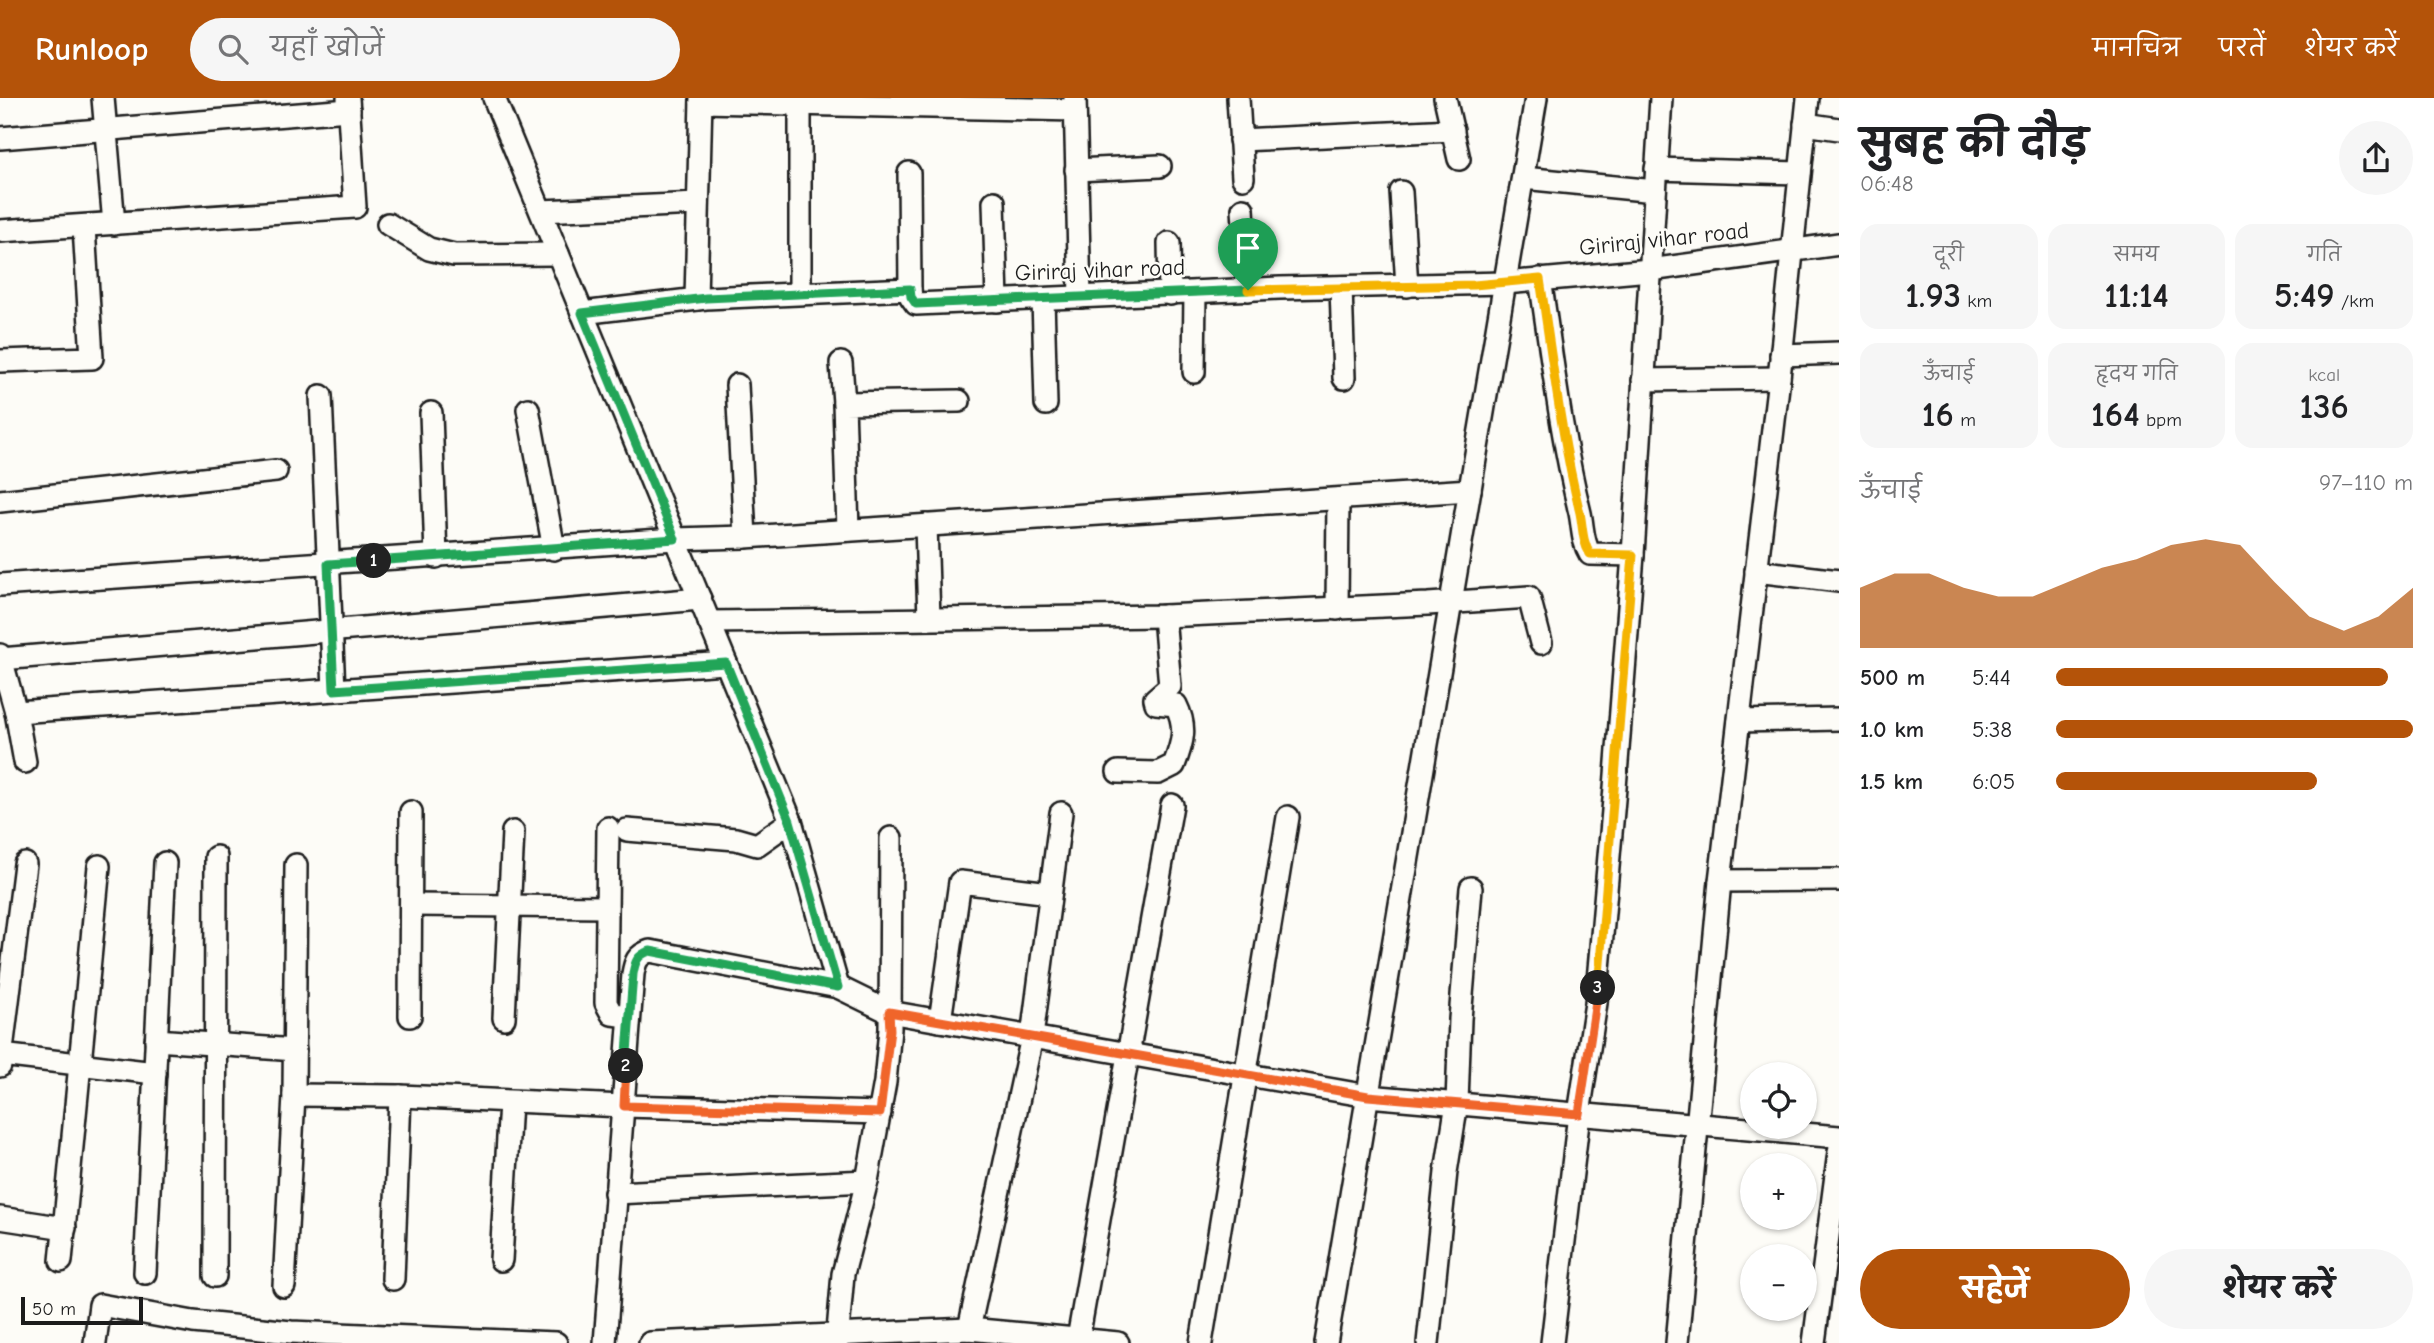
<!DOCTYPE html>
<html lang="hi">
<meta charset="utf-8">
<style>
body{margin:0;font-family:"Comic Neue","Playpen Sans Deva",sans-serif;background:#f6f6f6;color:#202124;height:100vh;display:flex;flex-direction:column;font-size:26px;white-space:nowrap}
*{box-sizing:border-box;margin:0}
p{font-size:23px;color:#757577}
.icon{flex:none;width:38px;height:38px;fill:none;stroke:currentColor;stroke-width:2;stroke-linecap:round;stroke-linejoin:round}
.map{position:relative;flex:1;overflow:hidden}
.side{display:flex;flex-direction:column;background:#fff;width:595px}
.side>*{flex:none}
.controls{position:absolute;left:1740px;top:964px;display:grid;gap:14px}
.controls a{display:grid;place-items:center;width:77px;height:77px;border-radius:50%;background:#fff;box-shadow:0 2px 5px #0004;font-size:35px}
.scale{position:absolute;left:21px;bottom:18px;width:122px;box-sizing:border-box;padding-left:7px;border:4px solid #1c1c1c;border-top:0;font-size:19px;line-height:24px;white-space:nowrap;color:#1c1c1c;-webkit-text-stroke:5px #fdfcf7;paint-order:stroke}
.pin{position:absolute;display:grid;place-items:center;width:60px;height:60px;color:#fff;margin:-72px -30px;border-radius:50% 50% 50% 0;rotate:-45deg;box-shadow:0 0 7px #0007}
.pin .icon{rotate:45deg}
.km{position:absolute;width:35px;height:35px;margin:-18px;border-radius:50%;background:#222;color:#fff;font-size:19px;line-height:35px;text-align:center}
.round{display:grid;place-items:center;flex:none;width:74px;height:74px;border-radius:37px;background:#f6f6f6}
.summary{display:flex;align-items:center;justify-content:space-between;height:119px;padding:0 21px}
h1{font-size:38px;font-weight:700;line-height:52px}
.metrics{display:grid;grid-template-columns:repeat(3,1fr);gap:10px;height:119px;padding:7px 21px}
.metrics div{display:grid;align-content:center;border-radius:18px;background:#f6f6f6;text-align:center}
.metrics b{font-size:35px;font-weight:700}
.metrics small{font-size:19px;font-weight:400}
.metrics p{font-size:19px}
.chart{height:196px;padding:14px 21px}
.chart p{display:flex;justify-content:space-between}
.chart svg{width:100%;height:126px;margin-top:7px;fill:#b45309;opacity:.7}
.cta{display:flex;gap:14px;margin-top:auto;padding:14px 21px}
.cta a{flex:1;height:80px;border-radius:42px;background:#b45309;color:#fff;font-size:28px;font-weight:700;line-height:80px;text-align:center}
.cta a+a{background:#f6f6f6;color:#202124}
ul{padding:0 21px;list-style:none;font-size:23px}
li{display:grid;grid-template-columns:112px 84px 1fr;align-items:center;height:52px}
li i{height:18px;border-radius:9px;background:#b45309}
header{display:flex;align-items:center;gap:42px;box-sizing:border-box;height:98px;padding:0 35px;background:#b45309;color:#fff}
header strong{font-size:33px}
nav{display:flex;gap:38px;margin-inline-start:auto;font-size:24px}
.search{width:490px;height:63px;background:#f6f6f6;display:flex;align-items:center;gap:18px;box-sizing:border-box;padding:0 24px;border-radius:38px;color:#757577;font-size:26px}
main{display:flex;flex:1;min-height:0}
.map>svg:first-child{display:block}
</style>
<header>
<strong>Runloop</strong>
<div class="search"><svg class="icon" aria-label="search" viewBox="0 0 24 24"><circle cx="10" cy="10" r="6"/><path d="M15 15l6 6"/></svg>यहाँ खोजें</div>
<nav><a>मानचित्र</a><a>परतें</a><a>शेयर करें</a></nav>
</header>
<main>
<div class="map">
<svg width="1839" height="1245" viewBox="0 0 1839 1245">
<rect width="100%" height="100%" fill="#fdfcf7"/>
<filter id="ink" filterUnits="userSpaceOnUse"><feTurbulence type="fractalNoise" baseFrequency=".0143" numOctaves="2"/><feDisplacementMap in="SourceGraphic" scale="14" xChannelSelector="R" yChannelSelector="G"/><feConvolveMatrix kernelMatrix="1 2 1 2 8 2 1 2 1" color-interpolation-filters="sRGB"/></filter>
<g filter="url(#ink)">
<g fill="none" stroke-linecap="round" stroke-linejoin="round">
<defs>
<g id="minor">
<path d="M103,0l11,126"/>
<path d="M494,0l297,723"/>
<path d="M1075,0l5,199"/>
<path d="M1238,0l5,80"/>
<path d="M1445,0l14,61"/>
<path d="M701,4l374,8"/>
<path d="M1805,26l34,5"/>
<path d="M0,40l349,-28"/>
<path d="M1240,42l213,-10"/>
<path d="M1656,71l144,4"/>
<path d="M1076,72l84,-4"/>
<path d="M909,75l1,116"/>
<path d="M1523,80l132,13"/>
<path d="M1401,94l6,94"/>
<path d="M994,104l3,99"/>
<path d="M1243,111l5,81"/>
<path d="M541,113l157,-7"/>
<path d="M388,126l41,25 25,6 104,-1"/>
<path d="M0,133l355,-24 -7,-109"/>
<path d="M1169,145l1,51"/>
<path d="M1540,181c12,78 21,157 40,234 3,14 2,28 10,41l43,1"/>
<path d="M1341,189l3,91"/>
<path d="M800,194v-187"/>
<path d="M696,201l5,-201"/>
<path d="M1043,201l3,105"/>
<path d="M582,215l124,-15 204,-9 1,8 5,7 364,-16 225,-5 145,-13 189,-26"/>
<path d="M1781,257l58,-2"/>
<path d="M0,263l92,-3 -8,-131"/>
<path d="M841,265l3,40"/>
<path d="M1194,274l1,-80"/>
<path d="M1643,282l136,-2"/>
<path d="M737,287l8,152"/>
<path d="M321,298l13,294"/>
<path d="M528,311l26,140"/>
<path d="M431,315l5,144"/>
<path d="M0,403l276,-30"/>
<path d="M926,427l3,94"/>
<path d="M848,432l-4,-127 115,-2"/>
<path d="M1756,473l83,10"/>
<path d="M0,487l675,-46 70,-2 725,-47"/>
<path d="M1337,511l1,-110"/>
<path d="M709,524l455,-6 264,-12 101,-7 12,46"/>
<path d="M0,557l16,57 9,50"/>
<path d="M1,561l699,-60"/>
<path d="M16,614l710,-49"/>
<path d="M1739,623l100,-2"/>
<path d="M1118,674l40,1 16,-8c9,-23 13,-38 2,-60l-20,-2 -1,-4 15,-13 -6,-70"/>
<path d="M608,730l-2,175 6,11 17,2"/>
<path d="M627,732l109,9 21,6 34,-24 47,166"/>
<path d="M1720,783l119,-1"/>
<path d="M411,807l196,2"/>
<path d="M410,918l1,-204"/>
<path d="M504,920l9,-186"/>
<path d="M940,923l20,-139 90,11"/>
<path d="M156,942l139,10"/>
<path d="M1,957l154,18"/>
<path d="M0,968l25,-202"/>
<path d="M294,997l106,1 224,10 256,7"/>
<path d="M615,1095l252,-12"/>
<path d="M0,1120l65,10"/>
<path d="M501,1162l9,-158"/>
<path d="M61,1163l38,-395"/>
<path d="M145,1175l20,-410"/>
<path d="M215,1178l1,-419"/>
<path d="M393,1181l7,-183"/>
<path d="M284,1188l10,-191 2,-230"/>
<path d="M969,1231l63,-292 29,-224"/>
<path d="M1078,1241l94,-534"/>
<path d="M95,1245l5,-38 93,17 98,10 265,11"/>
<path d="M605,1245l28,-369c2,-12 4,-19 17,-23l188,36 51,25 479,84 471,41"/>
<path d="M650,1245l319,-14 149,14"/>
<path d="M837,1245l6,-69 24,-93 18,-99 5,-53 1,-191"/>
<path d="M1201,1245l87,-526"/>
<path d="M1326,1245l210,-1245"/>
<path d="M1428,1245l18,-171 11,-69 3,-84 11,-131"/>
<path d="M1552,1245l27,-229 17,-111 19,-215 18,-233 28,-457"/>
<path d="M1677,1245l43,-462 59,-503 29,-280"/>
<path d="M1814,1245l25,-191"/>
</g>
</defs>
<use href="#minor" stroke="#1c1c1c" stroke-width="26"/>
<use href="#minor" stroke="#fdfcf7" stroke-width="21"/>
</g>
</g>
<g fill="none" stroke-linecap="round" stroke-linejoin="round" filter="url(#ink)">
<defs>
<path id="split-1" d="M374,463l301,-22 -93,-226 124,-15 204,-9 1,8 5,7 332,-14"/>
<path id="split-2" d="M374,463l-46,3 6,126 392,-27 64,158 48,166 -188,-36c-13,4 -15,11 -17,23l-7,92"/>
<path id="split-3" d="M626,968l-2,40 256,7 10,-83 -1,-18 479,84 211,18 19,-126"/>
<path id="split-4" d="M1248,192l226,-5 66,-6c12,78 21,157 40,234 3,14 2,28 10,41l43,1 -35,433"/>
</defs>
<use href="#split-1" stroke="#fff" stroke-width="14"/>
<use href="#split-2" stroke="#fff" stroke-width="14"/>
<use href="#split-3" stroke="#fff" stroke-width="14"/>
<use href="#split-4" stroke="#fff" stroke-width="14"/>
<use href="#split-1" stroke="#22a559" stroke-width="9"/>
<use href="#split-2" stroke="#22a559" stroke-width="9"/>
<use href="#split-3" stroke="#f0652b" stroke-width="9"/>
<use href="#split-4" stroke="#f5b400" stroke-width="9"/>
</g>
<g text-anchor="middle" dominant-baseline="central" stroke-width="5" stroke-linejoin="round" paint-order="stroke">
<g font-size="23" fill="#1c1c1c" stroke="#fdfcf7">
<text transform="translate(1664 141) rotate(-6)">Giriraj vihar road</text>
<text transform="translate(1100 172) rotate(-2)">Giriraj vihar road</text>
</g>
</g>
</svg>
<div class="controls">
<a><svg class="icon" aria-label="locate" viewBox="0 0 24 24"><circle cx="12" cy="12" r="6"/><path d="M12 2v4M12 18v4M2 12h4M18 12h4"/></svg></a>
<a>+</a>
<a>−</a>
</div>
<div class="scale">50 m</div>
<div class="pin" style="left:1248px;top:192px;background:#1e9e55"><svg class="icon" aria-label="arrive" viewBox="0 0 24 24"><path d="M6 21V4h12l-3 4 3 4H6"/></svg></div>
<b class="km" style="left:374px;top:463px">1</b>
<b class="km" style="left:626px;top:968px">2</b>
<b class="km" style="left:1598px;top:890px">3</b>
</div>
<section class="side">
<div class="summary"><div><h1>सुबह की दौड़</h1><p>06:48</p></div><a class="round"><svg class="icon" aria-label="share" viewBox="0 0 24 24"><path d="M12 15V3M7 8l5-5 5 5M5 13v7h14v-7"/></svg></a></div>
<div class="metrics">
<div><p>दूरी</p><b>1.93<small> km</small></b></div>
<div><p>समय</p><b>11:14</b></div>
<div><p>गति</p><b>5:49<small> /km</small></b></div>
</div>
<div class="metrics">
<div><p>ऊँचाई</p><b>16<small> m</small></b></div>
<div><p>हृदय गति</p><b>164<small> bpm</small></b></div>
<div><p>kcal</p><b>136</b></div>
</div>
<div class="chart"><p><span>ऊँचाई</span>97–110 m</p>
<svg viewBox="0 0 160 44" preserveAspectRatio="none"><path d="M0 44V23L10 18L20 18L30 23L40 26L50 26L60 21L70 16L80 13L90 8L100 6L110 8L120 21L130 33L140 38L150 33L160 23V44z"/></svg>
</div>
<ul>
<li><b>500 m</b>5:44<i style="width:93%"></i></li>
<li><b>1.0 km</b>5:38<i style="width:100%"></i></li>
<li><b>1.5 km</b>6:05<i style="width:73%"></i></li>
</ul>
<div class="cta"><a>सहेजें</a><a>शेयर करें</a></div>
</section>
</main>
